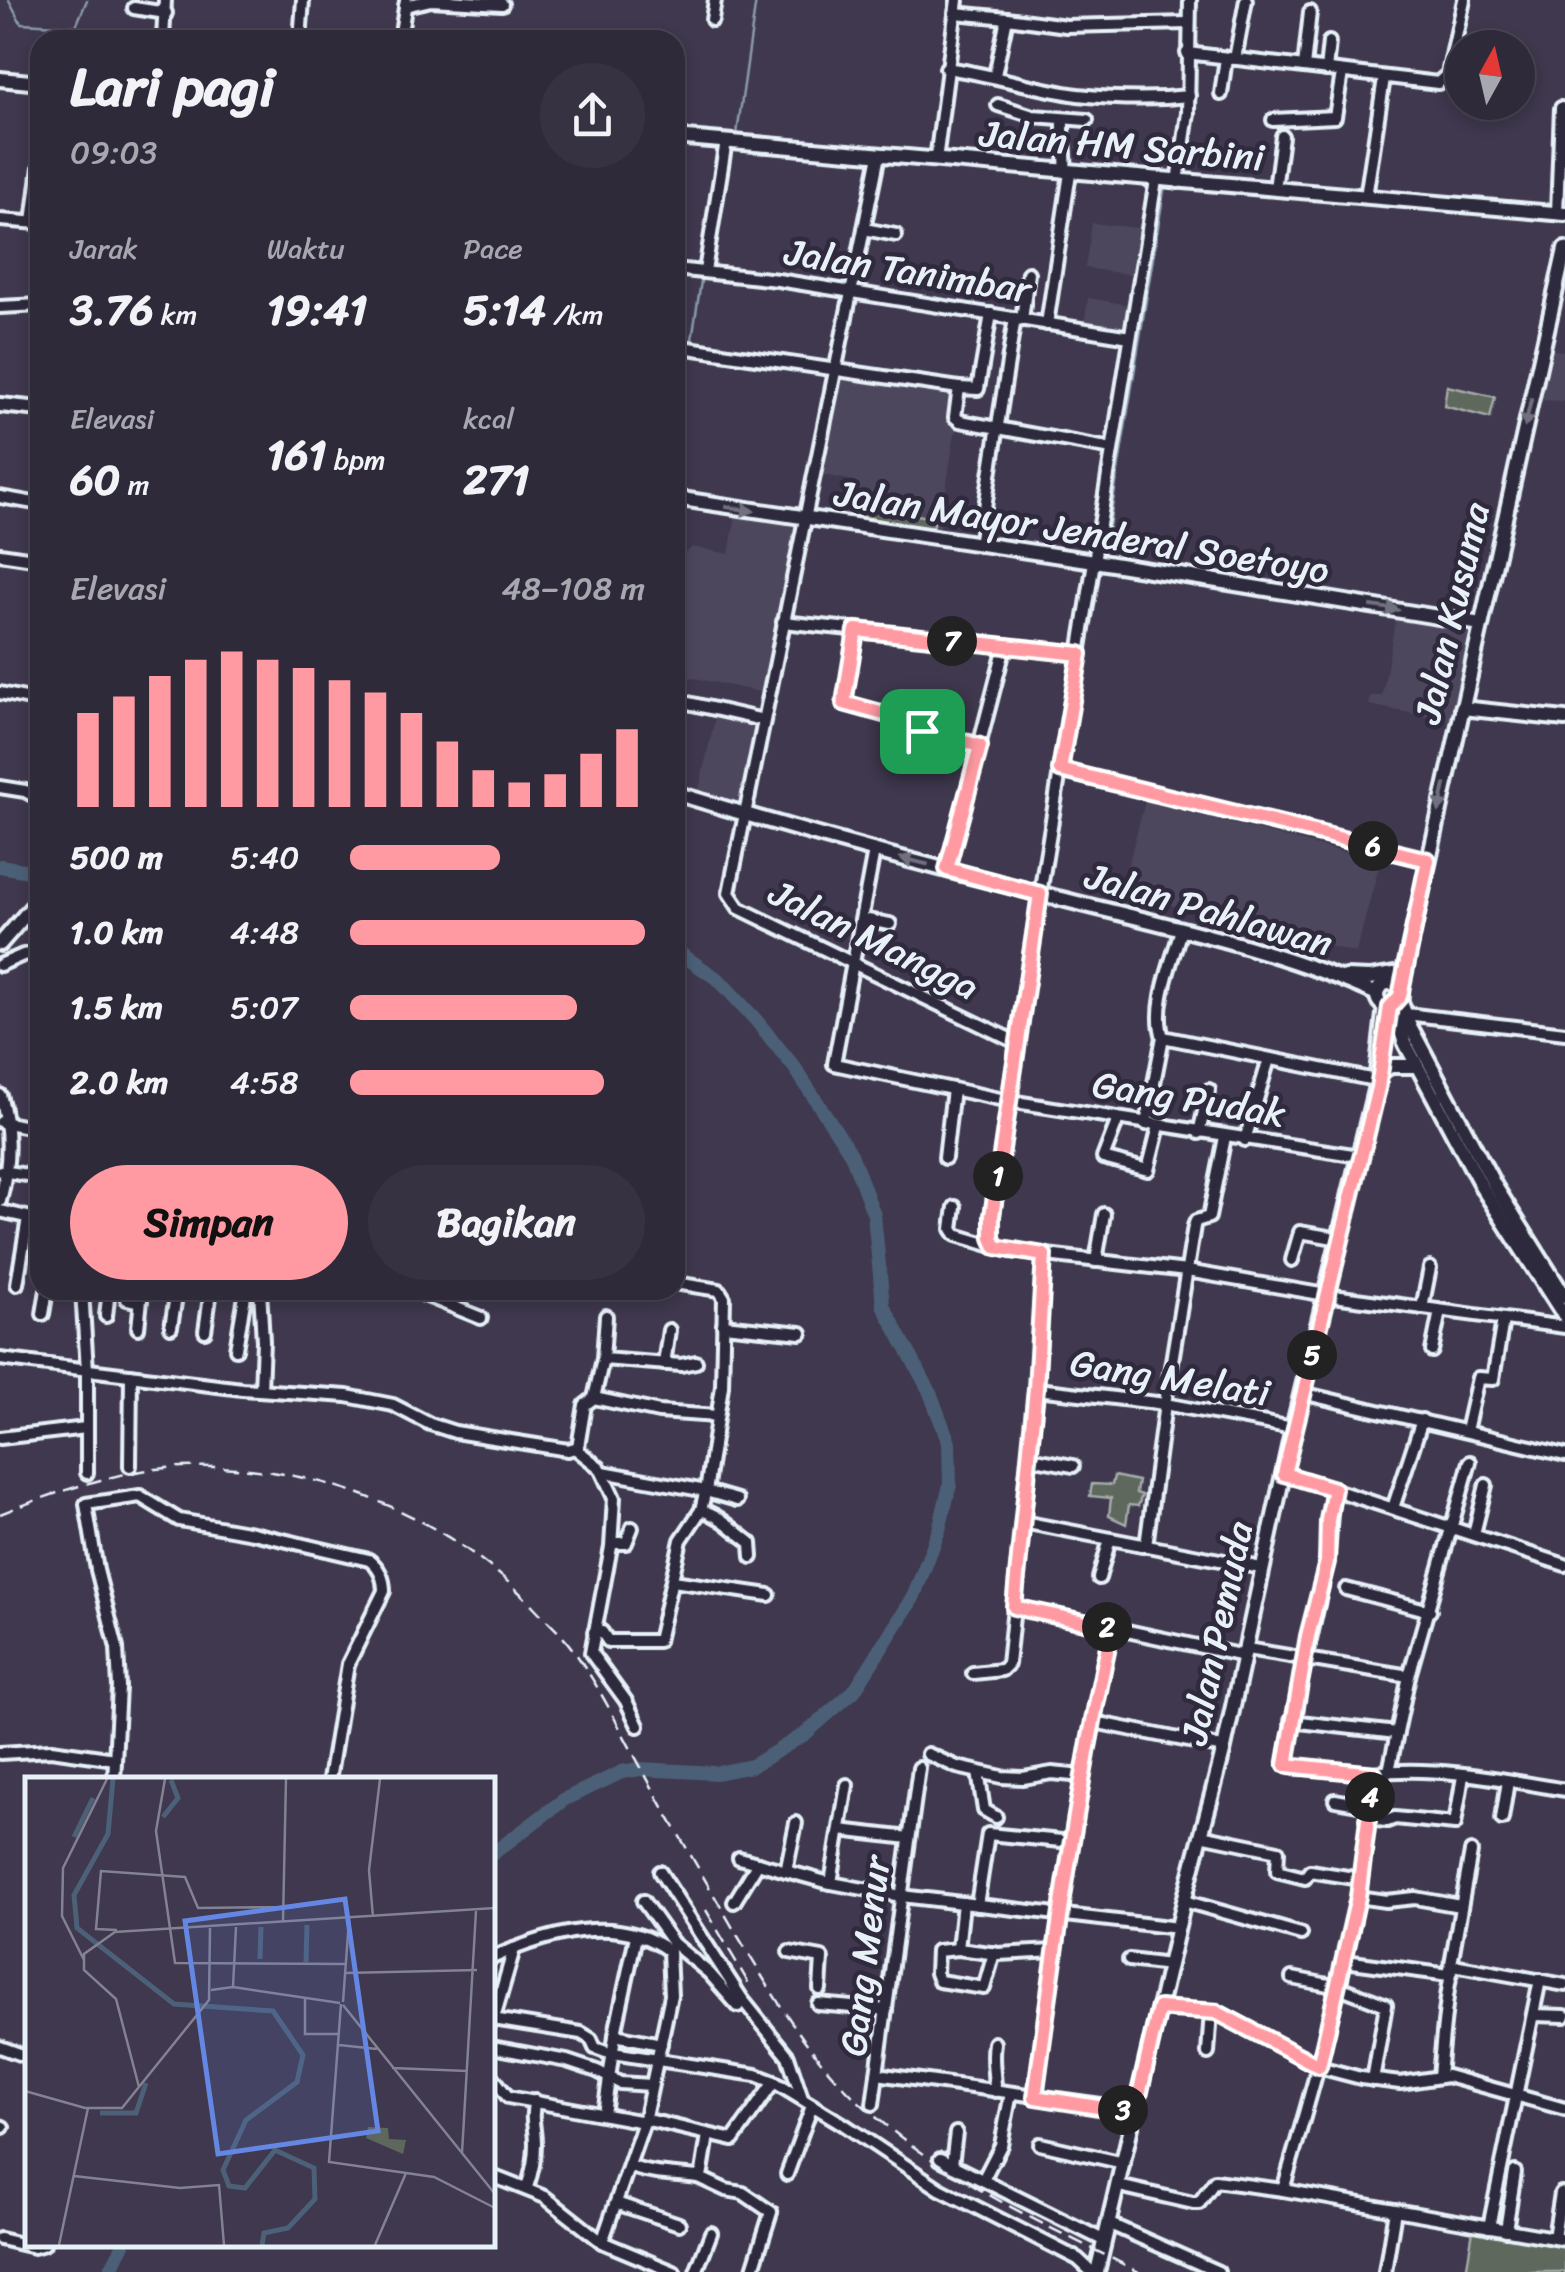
<!DOCTYPE html>
<html lang="id">
<meta charset="utf-8">
<style>
body{margin:0;font-family:Sriracha,sans-serif;background:#373242;color:#f1f3f6;height:100vh;display:flex;flex-direction:column;font-size:38px;white-space:nowrap}
*{box-sizing:border-box;margin:0}
p{font-size:32px;color:#a7a7af}
.icon{flex:none;width:55px;height:55px;fill:none;stroke:currentColor;stroke-width:2;stroke-linecap:round;stroke-linejoin:round}
.map{position:relative;flex:1;overflow:hidden}
.details{position:absolute;left:30px;top:30px;width:655px;height:1270px;display:flex;flex-direction:column;background:#2f2a3a;border-radius:30px;box-shadow:0 5px 15px #0003,0 0 0 2px #4a4654}
.details>*{flex:none}
.needle{width:65px;rotate:8deg}
.controls{position:absolute;left:1445px;top:30px;display:grid;gap:20px}
.controls a{display:grid;place-items:center;width:90px;height:90px;border-radius:50%;background:#2f2a3a;box-shadow:0 5px 15px #0003,0 0 0 2px #4a4654;font-size:50px}
.pin{position:absolute;display:grid;place-items:center;width:85px;height:85px;color:#fff;margin:-42px;border-radius:20px;box-shadow:0 5px 15px #0006}
.km{position:absolute;width:50px;height:50px;margin:-25px;border-radius:50%;background:#222;color:#fff;font-size:28px;line-height:50px;text-align:center}
.round{display:grid;place-items:center;flex:none;width:105px;height:105px;border-radius:52px;background:#373242}
.summary{display:flex;align-items:center;justify-content:space-between;height:170px;padding:0 40px}
h1{font-size:55px;font-weight:800;line-height:75px}
.figures{display:grid;grid-template-columns:repeat(3,1fr);gap:15px;height:170px;padding:10px 40px}
.figures div{display:grid;align-content:center}
.figures b{font-size:42px;font-weight:800}
.figures small{font-size:28px;font-weight:400}
.figures p{font-size:28px}
.chart{height:280px;padding:20px 40px}
.chart p{display:flex;justify-content:space-between}
.chart svg{width:100%;height:180px;margin-top:10px;stroke:#ff9aa2;stroke-width:6}
.primary-button{display:flex;gap:20px;margin-top:auto;padding:20px 40px}
.primary-button a{flex:1;height:115px;border-radius:60px;background:#ff9aa2;color:#111;font-size:40px;font-weight:800;line-height:115px;text-align:center}
.primary-button a+a{background:#373242;color:#f1f3f6}
ul{padding:0 40px;list-style:none;font-size:32px}
li{display:grid;grid-template-columns:160px 120px 1fr;align-items:center;height:75px}
li i{height:25px;border-radius:12px;background:#ff9aa2}
.map>svg:first-child{display:block}
</style>
<div class="map">
<svg width="1565" height="2272" viewBox="0 0 1565 2272">
<rect width="100%" height="100%" fill="#3f384e"/>
<filter id="ink" filterUnits="userSpaceOnUse"><feTurbulence type="fractalNoise" baseFrequency=".01" numOctaves="2"/><feDisplacementMap in="SourceGraphic" scale="20" xChannelSelector="R" yChannelSelector="G"/><feConvolveMatrix kernelMatrix="1 2 1 2 8 2 1 2 1" color-interpolation-filters="sRGB"/></filter>
<g filter="url(#ink)">
<g fill="#4d465d">
<path d="M1092,223l56,6 -8,47 -55,-8z"/>
<path d="M1088,298l47,8 -5,31 -47,-7z"/>
<path d="M1542,349l23,2v50l-38,-1z"/>
<path d="M835,368l127,22 -24,149 -90,-14 6,-44 -40,-8z"/>
<path d="M737,509l67,11 -35,174 -94,-20v-121l8,2 9,-8 37,7z"/>
<path d="M1397,610l80,13 -22,99 -86,-17 1,-9h12z"/>
<path d="M717,710l46,10 -19,86 -46,-13z"/>
<path d="M1145,801l235,61 -24,91 -235,-61z"/>
</g>
<g fill="#5e675b" stroke="#a3acaa" stroke-width="2.5">
<path d="M1447,386l48,11 -5,21 -46,-12z"/>
<path d="M860,506l75,12 -2,11 -75,-11z"/>
<path d="M1114,1476l24,5 -2,12 6,2 -4,11 -9,-1 -3,19 -17,-8 2,-18 -21,-2 2,-12 20,1z"/>
<path d="M1474,2224l91,16v32h-99z"/>
</g>
<g fill="none" stroke-linecap="round" stroke-linejoin="round">
<g stroke="#8a9aab" stroke-width="2.5">
<path d="M9,0l12,23 55,3 11,-26"/>
<path d="M729,136l8,-2 19,-134"/>
<path d="M691,346l11,-71"/>
<path d="M675,430l14,-76"/>
<path d="M1104,557l61,-372"/>
</g>
<g stroke="#4c6077" stroke-width="14">
<path d="M0,866l40,7"/>
<path d="M492,1854l73,-55 57,-27 18,-3 76,4 36,-7 53,-32 49,-43 59,-93 26,-68 11,-45 -1,-42 -20,-53 -46,-85 -9,-90 -23,-61 -56,-86 -40,-49 -36,-39 -44,-30"/>
<path d="M109,2272l15,-28"/>
</g>
<defs>
<g id="minor">
<path d="M405,6l26,-6 71,4"/>
<path d="M134,8l32,5"/>
<path d="M955,13l52,5 -12,57"/>
<path d="M1007,18l59,8 122,-3"/>
<path d="M712,20l3,-20"/>
<path d="M517,36l43,4"/>
<path d="M163,40l2,-40"/>
<path d="M300,40l3,-40"/>
<path d="M400,40l6,-39"/>
<path d="M1187,53l251,30 10,-9 16,-74"/>
<path d="M1235,59l11,-59"/>
<path d="M1304,67l6,-55"/>
<path d="M946,68c44,6 88,21 132,27 36,4 75,5 111,1"/>
<path d="M1326,70l3,-28"/>
<path d="M1221,94l5,-36"/>
<path d="M998,105l35,11 54,4"/>
<path d="M1063,119c-1,19 4,34 2,53"/>
<path d="M1273,120l62,-3 7,-44"/>
<path d="M879,155l-150,738 10,15 279,135"/>
<path d="M936,160l21,-160"/>
<path d="M1156,180l-116,714 -48,322v22l4,9 15,4 176,20 139,24 239,32"/>
<path d="M1178,182l10,-69 2,-113"/>
<path d="M1275,189l7,-53"/>
<path d="M1366,197l18,-119"/>
<path d="M1557,213l4,-105"/>
<path d="M0,220l39,3"/>
<path d="M33,222l7,-55"/>
<path d="M864,229l32,6"/>
<path d="M675,269l103,11 352,57"/>
<path d="M705,271l21,-130"/>
<path d="M0,307l40,-2"/>
<path d="M1022,320l6,-47"/>
<path d="M1047,324l23,-151"/>
<path d="M675,346l284,42 -4,29 5,4 152,28"/>
<path d="M959,388l19,1 13,-75"/>
<path d="M0,497l40,7"/>
<path d="M979,545l36,-227"/>
<path d="M0,554l40,6"/>
<path d="M783,622l297,31"/>
<path d="M857,630l-13,73 59,16 5,-17 13,1 -1,27 60,16"/>
<path d="M0,693l40,8"/>
<path d="M675,700l88,20"/>
<path d="M1060,770l368,91"/>
<path d="M0,787l25,4 15,8"/>
<path d="M874,851l-40,213 175,37 350,55"/>
<path d="M947,869l58,-223"/>
<path d="M862,919l28,5"/>
<path d="M1181,929c-8,31 -29,77 -18,108l212,43"/>
<path d="M0,965l23,-10 17,-3"/>
<path d="M1406,1014l159,19"/>
<path d="M0,1095c11,34 9,72 0,106"/>
<path d="M1118,1119l-15,39 45,12 11,-44"/>
<path d="M1,1122l39,7"/>
<path d="M1146,1124l17,-87"/>
<path d="M1199,1133l10,-43"/>
<path d="M1245,1140l24,-81"/>
<path d="M945,1158l8,-69"/>
<path d="M1,1171l39,6"/>
<path d="M955,1207l-3,22 4,6 40,12"/>
<path d="M0,1211l40,9"/>
<path d="M1292,1260l8,-28 40,7"/>
<path d="M1096,1261l8,-47"/>
<path d="M17,1284l11,-66"/>
<path d="M82,1290l5,80v103"/>
<path d="M260,1290l3,51 -2,49"/>
<path d="M412,1290l69,28"/>
<path d="M126,1292l1,7 13,3"/>
<path d="M1422,1308l8,-40"/>
<path d="M43,1314l4,-24"/>
<path d="M106,1316l3,-26"/>
<path d="M723,1325l78,8"/>
<path d="M171,1327l6,-37"/>
<path d="M138,1328l4,-38"/>
<path d="M205,1331l6,-41"/>
<path d="M236,1349l10,-59"/>
<path d="M1432,1351l8,-40"/>
<path d="M0,1359l242,30 105,7 46,9 37,19 25,8 113,18 10,-3 7,-42 9,-7 9,-39 78,6 15,-3"/>
<path d="M603,1359l3,-43"/>
<path d="M664,1364l5,-34"/>
<path d="M1037,1389l128,15 128,24"/>
<path d="M1302,1393l263,62"/>
<path d="M594,1398l65,14 58,4"/>
<path d="M1466,1431l12,-53 15,1 10,-59"/>
<path d="M0,1438l86,-10"/>
<path d="M576,1449l24,19 14,30 -3,49 -20,106 35,48 12,25"/>
<path d="M1030,1458l43,8"/>
<path d="M130,1466l1,-91"/>
<path d="M603,1472l103,19 31,9"/>
<path d="M1283,1473l282,92"/>
<path d="M1334,1489c-5,26 -3,52 -8,77 -13,65 -30,130 -41,196l4,5 85,6"/>
<path d="M1393,1508l29,-88"/>
<path d="M701,1510c21,6 32,20 50,33l1,14"/>
<path d="M1023,1522l238,46"/>
<path d="M1474,1534l12,-49"/>
<path d="M612,1543h14l6,-15"/>
<path d="M1146,1546l19,-142 29,-178 2,-5 13,-4 16,-80"/>
<path d="M1099,1578l11,-39"/>
<path d="M673,1581l96,14"/>
<path d="M1346,1589l84,22"/>
<path d="M1015,1607l229,49"/>
<path d="M594,1632h8l6,9h50l23,-101 20,-30 6,-25 15,-99 2,-88 -5,-8 -44,-7"/>
<path d="M1247,1649l162,27"/>
<path d="M973,1673l29,-3 6,-6 29,-275 7,-134"/>
<path d="M1291,1721l106,12"/>
<path d="M1094,1722l130,26"/>
<path d="M0,1753l51,-3 64,9"/>
<path d="M928,1754l29,13 45,10 21,1 29,-5 31,3"/>
<path d="M919,1768l-42,306 224,31 34,8"/>
<path d="M1389,1771l20,-95 61,-214"/>
<path d="M978,1772l6,38 12,7"/>
<path d="M114,1780l5,-93 -2,-39 -20,-78 -11,-66 54,-8 39,24 74,13 116,27c10,7 15,19 15,31l-36,73 -19,116"/>
<path d="M1335,1800l34,6"/>
<path d="M1366,1819l21,2 8,-3 60,6 8,-48"/>
<path d="M1502,1819l6,-38"/>
<path d="M840,1830l69,8"/>
<path d="M1201,1835l77,16 -1,20 28,7 5,-7 50,8"/>
<path d="M739,1858l87,24 75,14 277,32"/>
<path d="M786,1871l10,-48"/>
<path d="M660,1872l82,127 46,57 14,42"/>
<path d="M831,1883l16,-98"/>
<path d="M1358,1897l28,4 29,-3 45,8"/>
<path d="M643,1901l30,42 36,30 29,33"/>
<path d="M1184,1901l117,33"/>
<path d="M734,1902l24,-39"/>
<path d="M963,1903l-5,46 40,5 57,-3"/>
<path d="M977,1905l11,-71 84,8"/>
<path d="M958,1949l-21,2 -1,22 3,8 45,7 10,-35"/>
<path d="M789,1952l33,6 -2,31"/>
<path d="M492,1958c54,-24 125,-46 177,-7l2,44 -27,127 -42,120"/>
<path d="M1129,1960l40,5"/>
<path d="M1345,1961l104,14 22,-123"/>
<path d="M1292,1978l47,9 47,18 -13,75"/>
<path d="M818,2004l68,6"/>
<path d="M1159,2009l57,2 103,56 42,11 39,5 47,-7 118,33"/>
<path d="M1534,2015l31,1"/>
<path d="M493,2019l88,14 10,6 4,9 11,4 150,23 18,7"/>
<path d="M493,2021l21,-72"/>
<path d="M615,2035l46,9"/>
<path d="M994,2043c-3,17 1,30 1,48"/>
<path d="M0,2047l28,10"/>
<path d="M492,2047l75,14 30,10 23,12 31,2"/>
<path d="M1208,2053l3,-42"/>
<path d="M492,2076l16,21 136,25"/>
<path d="M1439,2076c2,-19 8,-98 14,-108l6,-2 106,19"/>
<path d="M1035,2097c21,-157 43,-315 77,-469"/>
<path d="M873,2104l4,-30"/>
<path d="M604,2114l12,-85 20,-93"/>
<path d="M644,2119l89,21 41,-58 69,42 97,65 138,70 14,13"/>
<path d="M0,2126l3,1"/>
<path d="M1040,2144l84,19"/>
<path d="M940,2159l165,82"/>
<path d="M952,2164l4,-31"/>
<path d="M629,2166c22,9 45,8 69,11l4,-5 6,-37"/>
<path d="M787,2174l25,-68"/>
<path d="M492,2176l53,21 57,45 72,30"/>
<path d="M698,2177l28,13 17,3 28,19 -19,60"/>
<path d="M983,2180l18,-35 10,-52"/>
<path d="M1119,2186l74,17h6l16,-22 68,9c28,-97 57,-194 75,-293 7,-41 10,-83 16,-124 59,-8 132,7 191,17"/>
<path d="M527,2187c5,-14 8,-28 8,-43 0,-17 -5,-26 0,-43"/>
<path d="M1283,2190l112,20"/>
<path d="M616,2203l63,21"/>
<path d="M1110,2224l108,48"/>
<path d="M1489,2227l51,-247"/>
<path d="M1506,2230l9,-58"/>
<path d="M1554,2238l7,-45"/>
<path d="M0,2239l34,8 10,-3"/>
<path d="M696,2272l15,-39"/>
<path d="M1385,2272l10,-62 170,30"/>
</g>
<g id="major">
<path d="M0,79l40,4"/>
<path d="M675,137l890,77"/>
<path d="M0,405l40,4"/>
<path d="M675,498l419,63 387,63"/>
<path d="M1462,708l103,11"/>
<path d="M675,793c121,37 244,71 367,101 112,29 230,52 335,100"/>
<path d="M0,944l40,-46"/>
<path d="M1345,977l25,1 24,-4"/>
<circle cx="1389" cy="995" r="12"/>
<path d="M1400,990l165,-741"/>
<path d="M1400,1000l10,26 85,160 70,111"/>
<path d="M1392,1006l13,37 78,146 82,128"/>
<path d="M1380,1072l11,-6h26"/>
<path d="M1097,2272l87,-371 40,-153 69,-320 82,-338 10,-84"/>
</g>
</defs>
<use href="#minor" stroke="#e8f1f8" stroke-width="18"/>
<use href="#major" stroke="#e8f1f8" stroke-width="20"/>
<use href="#minor" stroke="#2f2a3d" stroke-width="10"/>
<use href="#major" stroke="#2f2a3d" stroke-width="12"/>
<g stroke="#e8f1f8" stroke-width="2.5" stroke-dasharray="15 8" stroke-linecap="butt">
<path d="M0,1514c57,-22 120,-45 182,-47 134,-5 261,45 353,141 12,13 26,25 36,39 28,38 49,83 72,124 29,53 60,105 90,157 29,48 56,96 92,138 81,96 204,151 314,206"/>
<path d="M706,1910l43,74"/>
</g>
</g>
<defs><path id="oneway-solid" d="M-6-.8H1V-3.2L6.5 0L1 3.2V.8H-6Z" transform="scale(2.5)"/></defs>
<g fill="#70707e">
<use href="#oneway-solid" transform="translate(1528 413) rotate(103)"/>
<use href="#oneway-solid" transform="translate(740 509) rotate(9)"/>
<use href="#oneway-solid" transform="translate(1385 608) rotate(9)"/>
<use href="#oneway-solid" transform="translate(1442 798) rotate(103)"/>
<use href="#oneway-solid" transform="translate(914 861) rotate(-166)"/>
</g>
</g>
<g fill="none" stroke-linecap="round" stroke-linejoin="round" filter="url(#ink)">
<defs>
<path id="route" d="M856,630l224,24 -20,116 368,90 -28,136 -10,11 -12,81 -94,386 50,15 -6,31 -1,42 -19,74 -22,129 88,9 -16,123 -39,169 -103,-54 -57,-4 -24,105 -100,-16c21,-157 43,-315 77,-469l-98,-21 22,-219 8,-133 -48,-8 -4,-9v-22l48,-322 -93,-25 33,-123 -60,-16 2,-27 -14,-1 -6,17 -58,-16z"/>
</defs>
<use href="#route" stroke="#fff" stroke-width="20"/>
<use href="#route" stroke="#ff9aa2" stroke-width="12"/>
</g>
<g text-anchor="middle" dominant-baseline="central" stroke-width="9" stroke-linejoin="round" paint-order="stroke">
<g font-size="38" fill="#e8f1f8" stroke="#2f2a3d">
<text transform="translate(1122 146) rotate(5)">Jalan HM Sarbini</text>
<text transform="translate(908 271) rotate(9)">Jalan Tanimbar</text>
<text transform="translate(1082 532) rotate(9)">Jalan Mayor Jenderal Soetoyo</text>
<text transform="translate(1452 613) rotate(-77)">Jalan Kusuma</text>
<text transform="translate(1209 910) rotate(16)">Jalan Pahlawan</text>
<text transform="translate(874 940) rotate(26)">Jalan Mangga</text>
<text transform="translate(1189 1099) rotate(9)">Gang Pudak</text>
<text transform="translate(1170 1378) rotate(9)">Gang Melati</text>
<text transform="translate(1217 1633) rotate(-78)">Jalan Pemuda</text>
<text transform="translate(865 1956) rotate(-83)">Gang Menur</text>
</g>
</g>
<g transform="translate(25 1777)">
<rect width="470" height="470" fill="#3f384e"/>
<path d="M343,350l20,1 1,11 17,1 -3,14 -37,-16z" fill="#5e675b"/>
<path fill="none" stroke="#4c6077" stroke-width="5" d="M88,2l-5,55 -34,61 3,33 97,76 99,7 30,44 -6,27 -51,38 -23,50 6,16 16,2 30,-38 39,18 1,31 -27,29 -24,5 -2,12M138,40l15,-19 -7,-18M49,60l19,-39M235,182l1,-32M281,185l1,-37M75,336h36l10,-30"/>
<path fill="none" stroke="#838292" stroke-width="2.5" d="M140,2l-9,52 19,132 171,1M348,140l-4,-47 11,-91M258,144l3,-142M92,153l-21,-1 5,-58 84,6 13,31 85,-1M59,183l-22,-44 1,-48 44,-89M320,196l132,-3M208,210l3,-60M186,213l22,-3 107,16M280,222v35h35M318,225l6,-82M316,227l-12,158 105,15 61,31M318,228l152,189M314,268l38,4M367,291l75,3M114,310l-23,-88 -32,-29v-16l31,-22 380,-24M0,314l60,17h37l87,-108 1,-72M437,376l14,-242M49,399l106,12 39,-3 5,60M34,468l29,-137M350,468l31,-72"/>
<path fill="#6487e3" fill-opacity="0.15" stroke="#6487e3" stroke-width="5" d="M320,122l33,232 -160,23 -33,-233z"/>
<rect width="470" height="470" fill="none" stroke="#e8f1f8" stroke-width="5"/>
</g>
</svg>
<div class="controls">
<a><svg class="needle" viewBox="-14 -14 28 28"><path d="M0-13l5 13h-10z" fill="#e53935"/><path d="M0 13l5-13h-10z" fill="#a7a7af"/></svg></a>
</div>
<div class="pin" style="left:922px;top:731px;background:#1e9e55"><svg class="icon" aria-label="arrive" viewBox="0 0 24 24"><path d="M6 21V4h12l-3 4 3 4H6"/></svg></div>
<b class="km" style="left:998px;top:1176px">1</b>
<b class="km" style="left:1107px;top:1627px">2</b>
<b class="km" style="left:1123px;top:2110px">3</b>
<b class="km" style="left:1370px;top:1797px">4</b>
<b class="km" style="left:1312px;top:1355px">5</b>
<b class="km" style="left:1373px;top:846px">6</b>
<b class="km" style="left:952px;top:641px">7</b>
<section class="details">
<div class="summary"><div><h1>Lari pagi</h1><p>09:03</p></div><a class="round"><svg class="icon" aria-label="share" viewBox="0 0 24 24"><path d="M12 15V3M7 8l5-5 5 5M5 13v7h14v-7"/></svg></a></div>
<div class="figures">
<div><p>Jarak</p><b>3.76<small> km</small></b></div>
<div><p>Waktu</p><b>19:41</b></div>
<div><p>Pace</p><b>5:14<small> /km</small></b></div>
</div>
<div class="figures">
<div><p>Elevasi</p><b>60<small> m</small></b></div>
<div><b>161<small> bpm</small></b></div>
<div><p>kcal</p><b>271</b></div>
</div>
<div class="chart"><p><span>Elevasi</span>48–108 m</p>
<svg viewBox="0 0 160 44" preserveAspectRatio="none"><path d="M5 44V21M15 44V17M25 44V12M35 44V8M45 44V6M55 44V8M65 44V10M75 44V13M85 44V16M95 44V21M105 44V28M115 44V35M125 44V38M135 44V36M145 44V31M155 44V25"/></svg>
</div>
<ul>
<li><b>500 m</b>5:40<i style="width:51%"></i></li>
<li><b>1.0 km</b>4:48<i style="width:100%"></i></li>
<li><b>1.5 km</b>5:07<i style="width:77%"></i></li>
<li><b>2.0 km</b>4:58<i style="width:86%"></i></li>
</ul>
<div class="primary-button"><a>Simpan</a><a>Bagikan</a></div>
</section>
</div>
